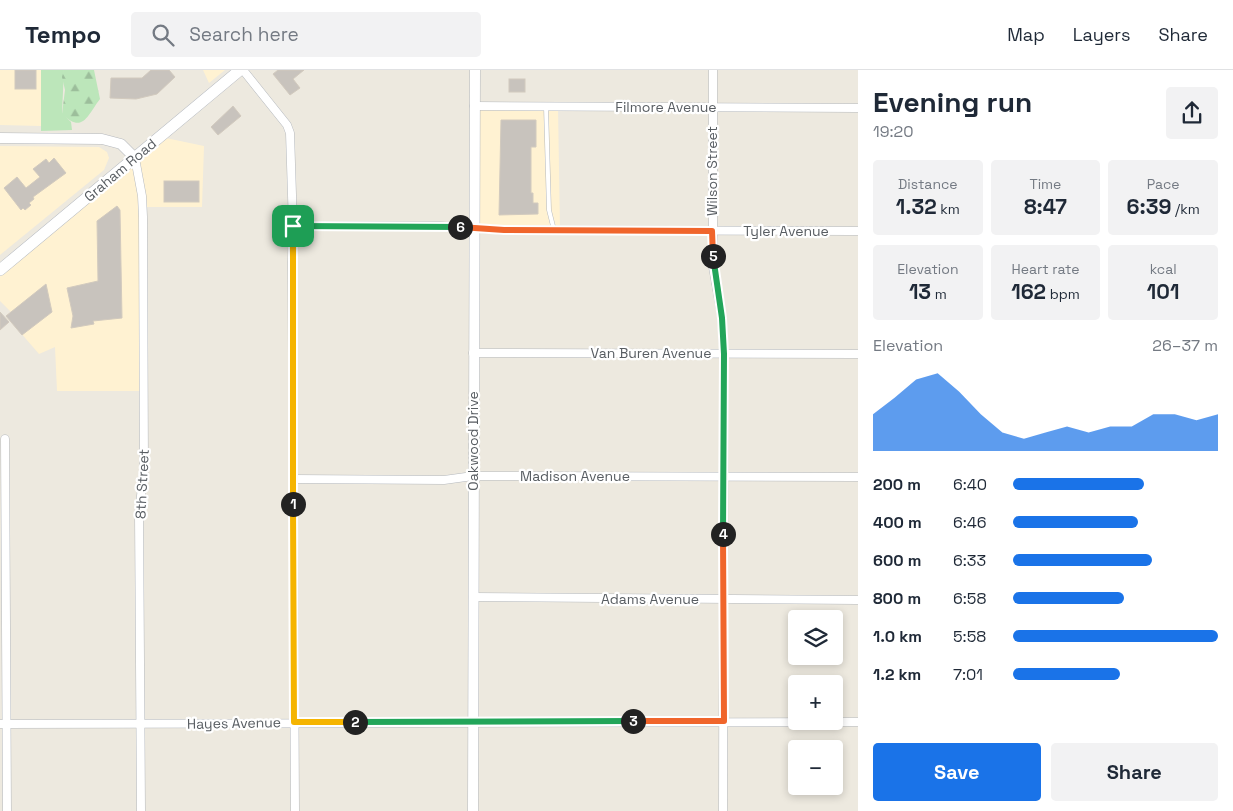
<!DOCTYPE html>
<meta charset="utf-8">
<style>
body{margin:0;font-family:"Space Grotesk",sans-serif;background:#f2f2f3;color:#1f2937;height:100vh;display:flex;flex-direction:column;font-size:19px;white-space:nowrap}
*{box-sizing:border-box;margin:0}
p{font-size:16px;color:#747a83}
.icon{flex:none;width:28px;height:28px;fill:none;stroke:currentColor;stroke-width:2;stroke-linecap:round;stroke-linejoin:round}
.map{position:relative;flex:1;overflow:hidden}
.details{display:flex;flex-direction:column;background:#fff;width:375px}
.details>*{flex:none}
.fabs{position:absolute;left:788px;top:540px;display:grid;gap:10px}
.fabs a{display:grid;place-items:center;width:55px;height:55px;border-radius:5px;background:#fff;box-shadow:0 2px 8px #0003;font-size:25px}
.pin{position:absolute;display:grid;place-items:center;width:42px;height:42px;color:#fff;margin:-21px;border-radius:10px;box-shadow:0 2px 8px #0006}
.km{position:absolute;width:25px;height:25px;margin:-12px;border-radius:50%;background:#222;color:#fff;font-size:14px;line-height:25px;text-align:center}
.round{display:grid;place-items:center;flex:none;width:52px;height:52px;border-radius:5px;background:#f2f2f3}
.head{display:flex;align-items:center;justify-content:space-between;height:85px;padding:0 15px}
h1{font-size:28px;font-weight:800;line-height:38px}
.figures{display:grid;grid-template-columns:repeat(3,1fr);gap:8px;height:85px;padding:5px 15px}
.figures div{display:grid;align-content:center;border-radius:5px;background:#f2f2f3;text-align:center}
.figures b{font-size:21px;font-weight:800}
.figures small{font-size:14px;font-weight:400}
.figures p{font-size:14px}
.chart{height:140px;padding:10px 15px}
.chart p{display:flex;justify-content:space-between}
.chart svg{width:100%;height:90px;margin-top:5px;fill:#1a73e8;opacity:.7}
.primary-button{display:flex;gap:10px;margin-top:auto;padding:10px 15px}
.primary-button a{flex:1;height:58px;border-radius:5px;background:#1a73e8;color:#fff;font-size:20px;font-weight:800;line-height:58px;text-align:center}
.primary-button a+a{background:#f2f2f3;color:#1f2937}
ul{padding:0 15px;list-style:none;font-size:16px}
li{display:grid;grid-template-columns:80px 60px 1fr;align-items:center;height:38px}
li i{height:12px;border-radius:6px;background:#1a73e8}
header{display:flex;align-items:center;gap:30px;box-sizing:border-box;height:70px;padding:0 25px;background:#fff;border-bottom:1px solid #e0e1e3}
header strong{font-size:24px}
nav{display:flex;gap:28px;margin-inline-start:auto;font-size:18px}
.search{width:350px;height:45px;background:#f2f2f3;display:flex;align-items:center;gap:12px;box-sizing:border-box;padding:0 18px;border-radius:5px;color:#747a83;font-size:19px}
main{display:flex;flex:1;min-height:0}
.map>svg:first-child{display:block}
</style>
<header>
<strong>Tempo</strong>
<div class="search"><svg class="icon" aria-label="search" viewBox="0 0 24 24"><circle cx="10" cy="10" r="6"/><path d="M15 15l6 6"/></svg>Search here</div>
<nav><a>Map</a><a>Layers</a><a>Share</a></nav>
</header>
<main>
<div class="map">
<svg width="858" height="741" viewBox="0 0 858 741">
<defs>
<pattern id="forest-firs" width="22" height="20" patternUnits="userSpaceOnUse" patternTransform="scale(1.25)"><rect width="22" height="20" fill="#bce6ba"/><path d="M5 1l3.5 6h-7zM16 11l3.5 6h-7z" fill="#9cbe9b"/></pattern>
</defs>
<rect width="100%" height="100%" fill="#ede9df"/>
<g fill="#fff2d2">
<path d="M0,0h41v56l-41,-1z"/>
<path d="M203,0h22l-16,13z"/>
<path d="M474,36l84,1 2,123 -86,-2z"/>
<path d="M161,67l43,9 -2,61h-59l1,184h-87l-2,-44 -16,7 -33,-38 5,-4 -11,-11v-31z"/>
<path d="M0,76l99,1 8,5 2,6 -5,12 -104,85z"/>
</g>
<path fill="#bce6ba" d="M41,0h23l-2,43 9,9 1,8 -31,1z"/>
<path fill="url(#forest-firs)" d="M64,0h30l6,29c-13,17 -17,35 -38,15l3,-24 -3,-13z"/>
<g fill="#c8c3bd" stroke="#d2cabe">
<rect x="15" y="0" width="21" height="19"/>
<path d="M151,0h18l6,7 -18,17 -21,5 -26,-1 1,-20h31z"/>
<path d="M278,0h26l-11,9 7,9 -10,7 -17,-21z"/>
<rect x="509" y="9" width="16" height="13"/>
<path d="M233,36l8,10 -23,19 -7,-8z"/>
<path d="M501,50h35v27h-5v46h2v10h5v11l-39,1z"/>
<path d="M54,88l12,15 -33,24 1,2 -5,4 2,2 -6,5 -2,-2 -2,2 -17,-22 13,-11 9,11 14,-11 -7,-8 13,-10 3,4z"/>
<rect x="164" y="111" width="35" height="21"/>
<path d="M117,136l3,4 2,108 -29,3 1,3 -23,4 2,-12 -6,-28 31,-7 -1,-60z"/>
<path d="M46,214l6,28 -30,23 -16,-19z"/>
<path d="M0,242l9,10 -9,8z"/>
</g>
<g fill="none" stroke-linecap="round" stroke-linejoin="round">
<defs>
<path id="service" d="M546,37l3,103 5,20"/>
<g id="minor">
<path d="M243,0l44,55 3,8 3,93 -1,36 3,549"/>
<path d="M713,0v197l9,51 2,36 -1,457"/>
<path d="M474,36l384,2"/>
<path d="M135,88l7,38 1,21 1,253 -5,43 2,298"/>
<path d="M293,156h147l64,4 354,1"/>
<path d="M473,283l385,1"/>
<path d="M5,369l2,372"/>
<path d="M293,409l151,1 29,-4h36l349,1"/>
<path d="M473,527l385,3"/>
<path d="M0,654l858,-2"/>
</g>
<g id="tertiary">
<path d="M0,68l102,1 19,5 14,14"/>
<path d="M473,741l2,-741"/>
</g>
<path id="secondary" d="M0,200l240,-200"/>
</defs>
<use href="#service" stroke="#b5b9be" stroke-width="5"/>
<use href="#minor" stroke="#b5b9be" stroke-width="9"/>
<use href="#tertiary" stroke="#b5b9be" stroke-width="11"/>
<use href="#secondary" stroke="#b5bac0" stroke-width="12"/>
<use href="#service" stroke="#fff" stroke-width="4"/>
<use href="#minor" stroke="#fff" stroke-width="8"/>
<use href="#tertiary" stroke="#fff" stroke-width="10"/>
<use href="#secondary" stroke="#fff" stroke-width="11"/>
</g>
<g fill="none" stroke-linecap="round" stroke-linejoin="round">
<defs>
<path id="split-1" d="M293,434v-278"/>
<path id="split-2" d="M293,434l1,218h61"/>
<path id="split-3" d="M355,652l278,-1"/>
<path id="split-4" d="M633,651h91l-1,-187"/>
<path id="split-5" d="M713,186l9,62 2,36 -1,180"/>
<path id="split-6" d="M460,157l44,3 208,1 1,25"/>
<path id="split-7" d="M293,156l167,1"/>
</defs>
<use href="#split-1" stroke="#fff" stroke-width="10"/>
<use href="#split-2" stroke="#fff" stroke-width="10"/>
<use href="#split-3" stroke="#fff" stroke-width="10"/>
<use href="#split-4" stroke="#fff" stroke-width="10"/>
<use href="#split-5" stroke="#fff" stroke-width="10"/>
<use href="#split-6" stroke="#fff" stroke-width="10"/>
<use href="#split-7" stroke="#fff" stroke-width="10"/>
<use href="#split-1" stroke="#f5b400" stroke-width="6"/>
<use href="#split-2" stroke="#f5b400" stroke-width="6"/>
<use href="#split-3" stroke="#22a559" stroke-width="6"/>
<use href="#split-4" stroke="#f0652b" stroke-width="6"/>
<use href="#split-5" stroke="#22a559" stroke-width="6"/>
<use href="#split-6" stroke="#f0652b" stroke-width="6"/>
<use href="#split-7" stroke="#22a559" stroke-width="6"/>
</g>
<g text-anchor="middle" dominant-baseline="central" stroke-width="4.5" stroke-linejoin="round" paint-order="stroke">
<g font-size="14" fill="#585d62" stroke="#fff">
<text x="666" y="37">Filmore Avenue</text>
<text transform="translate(120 100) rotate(-40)">Graham Road</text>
<text transform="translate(712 101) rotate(-90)">Wilson Street</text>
<text x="786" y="161">Tyler Avenue</text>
<text x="651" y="283">Van Buren Avenue</text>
<text transform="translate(473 371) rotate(-90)">Oakwood Drive</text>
<text x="575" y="406">Madison Avenue</text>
<text transform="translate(142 414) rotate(-87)">8th Street</text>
<text x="650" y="529">Adams Avenue</text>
<text transform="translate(234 653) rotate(-1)">Hayes Avenue</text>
</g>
</g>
</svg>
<div class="fabs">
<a><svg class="icon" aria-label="layers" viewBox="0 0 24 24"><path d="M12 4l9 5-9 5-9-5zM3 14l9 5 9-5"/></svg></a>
<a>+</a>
<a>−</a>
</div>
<div class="pin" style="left:293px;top:156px;background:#1e9e55"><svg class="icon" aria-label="arrive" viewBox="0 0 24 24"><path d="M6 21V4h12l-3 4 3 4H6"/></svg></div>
<b class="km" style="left:293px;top:434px">1</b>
<b class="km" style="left:355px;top:652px">2</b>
<b class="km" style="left:633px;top:651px">3</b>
<b class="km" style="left:723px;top:464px">4</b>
<b class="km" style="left:713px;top:186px">5</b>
<b class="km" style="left:460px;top:157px">6</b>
</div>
<section class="details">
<div class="head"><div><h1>Evening run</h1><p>19:20</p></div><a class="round"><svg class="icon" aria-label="share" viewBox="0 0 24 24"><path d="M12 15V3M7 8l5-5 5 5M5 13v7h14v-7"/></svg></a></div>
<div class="figures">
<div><p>Distance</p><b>1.32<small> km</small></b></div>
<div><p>Time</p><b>8:47</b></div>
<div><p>Pace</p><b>6:39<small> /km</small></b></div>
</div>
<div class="figures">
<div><p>Elevation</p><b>13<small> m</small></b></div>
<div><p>Heart rate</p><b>162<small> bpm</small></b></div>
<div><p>kcal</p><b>101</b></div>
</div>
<div class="chart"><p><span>Elevation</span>26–37 m</p>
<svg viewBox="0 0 160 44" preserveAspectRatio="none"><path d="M0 44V26L10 18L20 9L30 6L40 15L50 26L60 35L70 38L80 35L90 32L100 35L110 32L120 32L130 26L140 26L150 29L160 26V44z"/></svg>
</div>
<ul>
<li><b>200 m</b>6:40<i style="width:64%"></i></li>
<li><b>400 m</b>6:46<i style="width:61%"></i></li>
<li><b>600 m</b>6:33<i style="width:68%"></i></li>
<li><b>800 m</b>6:58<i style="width:54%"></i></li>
<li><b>1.0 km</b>5:58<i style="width:100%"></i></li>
<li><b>1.2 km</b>7:01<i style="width:52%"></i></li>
</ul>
<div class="primary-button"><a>Save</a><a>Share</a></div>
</section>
</main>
